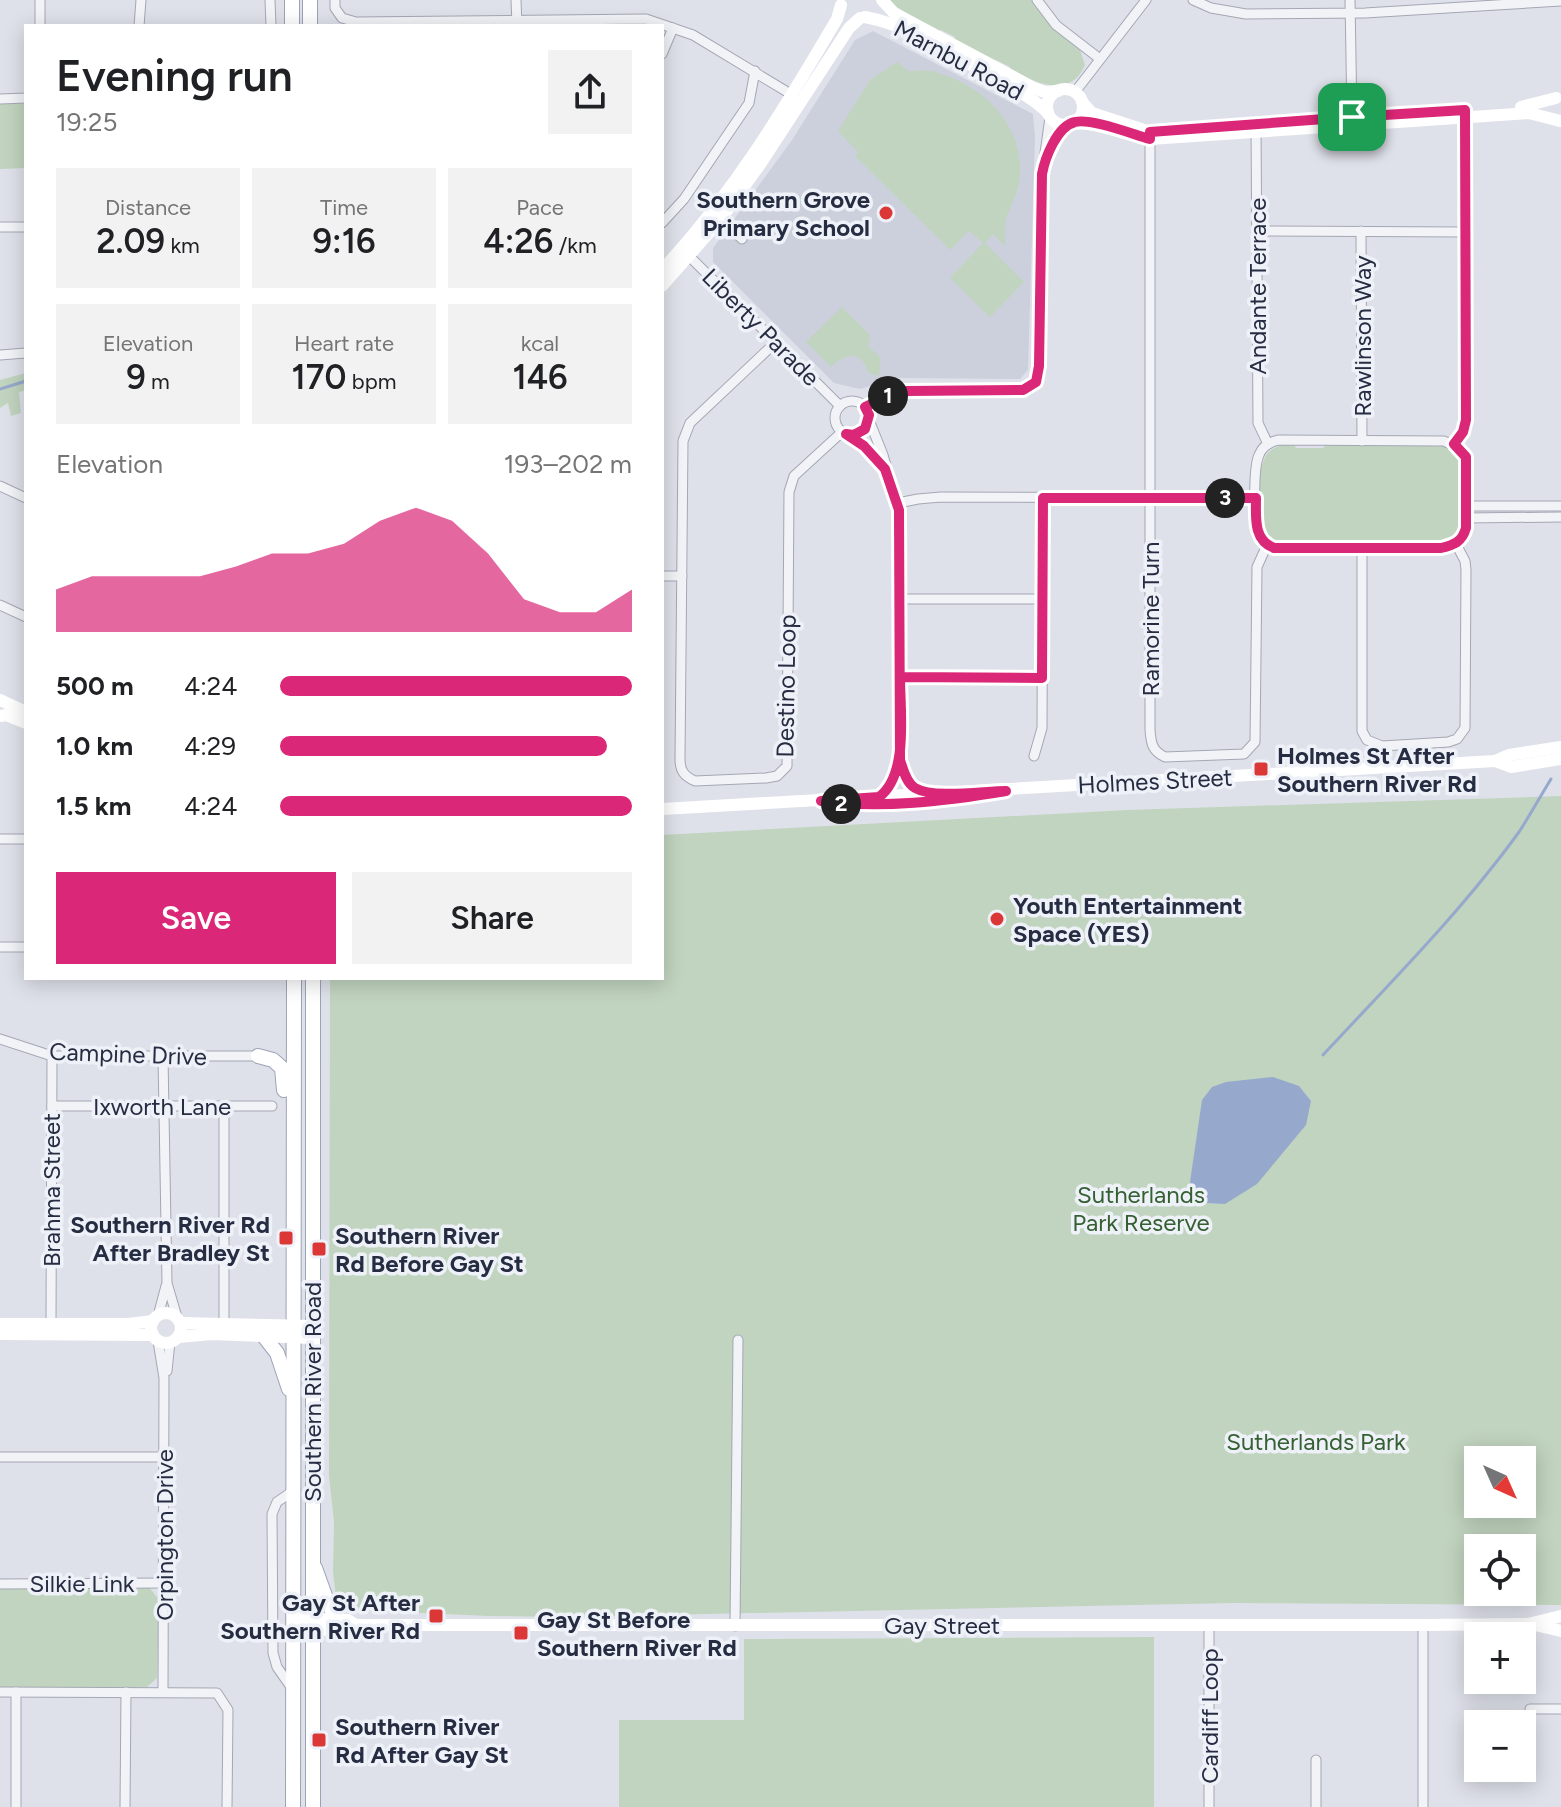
<!DOCTYPE html>
<meta charset="utf-8">
<style>
body{margin:0;font-family:Figtree,sans-serif;background:#f2f2f2;color:#202124;height:100vh;display:flex;flex-direction:column;font-size:30px;white-space:nowrap}
*{box-sizing:border-box;margin:0}
p{font-size:26px;color:#757577}
.icon{flex:none;width:44px;height:44px;fill:none;stroke:currentColor;stroke-width:2;stroke-linecap:round;stroke-linejoin:round}
.map{position:relative;flex:1;overflow:hidden}
.drawer{position:absolute;left:24px;top:24px;width:640px;height:956px;display:flex;flex-direction:column;background:#fff;border-radius:0px;box-shadow:0 4px 20px #0003}
.drawer>*{flex:none}
.needle{width:52px;rotate:135deg}
.fabs{position:absolute;left:1464px;top:1446px;display:grid;gap:16px}
.fabs a{display:grid;place-items:center;width:72px;height:72px;border-radius:0px;background:#fff;box-shadow:0 4px 20px #0003;font-size:40px}
.pin{position:absolute;display:grid;place-items:center;width:68px;height:68px;color:#fff;margin:-34px;border-radius:16px;box-shadow:0 4px 12px #0006}
.km{position:absolute;width:40px;height:40px;margin:-20px;border-radius:50%;background:#222;color:#fff;font-size:22px;line-height:40px;text-align:center}
.round{display:grid;place-items:center;flex:none;width:84px;height:84px;border-radius:0px;background:#f2f2f2}
.overview{display:flex;align-items:center;justify-content:space-between;height:136px;padding:0 32px}
h1{font-size:44px;font-weight:600;line-height:60px}
.stats{display:grid;grid-template-columns:repeat(3,1fr);gap:12px;height:136px;padding:8px 32px}
.stats div{display:grid;align-content:center;border-radius:0px;background:#f2f2f2;text-align:center}
.stats b{font-size:34px;font-weight:600}
.stats small{font-size:22px;font-weight:400}
.stats p{font-size:22px}
.chart{height:224px;padding:16px 32px}
.chart p{display:flex;justify-content:space-between}
.chart svg{width:100%;height:144px;margin-top:8px;fill:#db2777;opacity:.7}
.cta{display:flex;gap:16px;margin-top:auto;padding:16px 32px}
.cta a{flex:1;height:92px;border-radius:0px;background:#db2777;color:#fff;font-size:32px;font-weight:600;line-height:92px;text-align:center}
.cta a+a{background:#f2f2f2;color:#202124}
ul{padding:0 32px;list-style:none;font-size:26px}
li{display:grid;grid-template-columns:128px 96px 1fr;align-items:center;height:60px}
li i{height:20px;border-radius:10px;background:#db2777}
.map>svg:first-child{display:block}
</style>
<div class="map">
<svg width="1561" height="1807" viewBox="0 0 1561 1807">
<rect width="100%" height="100%" fill="#dfe1ea"/>
<path fill="#ccd0dc" d="M873,31l160,83 2,23 -7,233 -8,9 -122,-1 -38,11 -26,-6 -121,-121v-14l79,-108 63,-100z"/>
<g fill="#c1d4bf" fill-rule="evenodd">
<path d="M885,0h147l25,32 23,18 5,15c-15,35 -51,17 -75,5v-3l-14,-7 -2,2 -40,-22 1,-3 -14,-7 -3,2z"/>
<path d="M897,62l11,9c10,0 20,-2 30,2 46,13 85,52 82,102 -1,16 -8,27 -13,41 -3,8 -2,21 -2,30l-12,-12 -8,9 39,39 -34,35 -40,-39 33,-35 -14,-12 -19,19 -95,-94 3,-4 -20,-21 32,-51z"/>
<path d="M0,103l26,1v64l-26,1z"/>
<path d="M842,307l28,28 -2,11 13,12 -2,18 -10,-3c-3,-4 -4,-9 -7,-13 -9,-10 -24,0 -31,7l-25,-25z"/>
<path d="M26,373v17l-7,2 2,21 -10,3 -3,-13 -8,5v-28z"/>
<path d="M1283,445h11l2,3h27l3,-3h117l12,6 7,16 -3,67c-9,9 -17,10 -29,10l-3,-3 -27,-1 -1,4h-116c-11,-3 -18,-7 -21,-19 0,-24 -12,-75 21,-80z"/>
<path d="M1561,796v809l-328,-2 -665,14 -79,-1 -140,-6 -13,-13 -3,-25 1,-50 -5,-46 1,-498h332v-143l465,-25zM1478,1460h44v44h-44zM1478,1548h44v44h-44z"/>
<path d="M0,1587h149l10,13 -2,78 -10,9h-147z"/>
<path d="M1154,1637v170h-535v-87h125v-81z"/>
</g>
<path fill="#96a9cd" d="M1273,1077l26,9 12,15 -5,24 -49,59 -32,20 -19,-1 -9,-7 -7,-14 12,-82 10,-13 14,-5z"/>
<g fill="none" stroke-linecap="round" stroke-linejoin="round">
<g stroke="#96a9cd" stroke-width="3">
<path d="M0,389l26,-8"/>
<path d="M1323,1055c67,-72 138,-143 196,-223 11,-17 21,-35 32,-53"/>
</g>
<defs>
<g id="street">
<path d="M270,0l1,26"/>
<path d="M335,0v8l7,10 14,4 290,-3 47,16 101,61"/>
<path d="M516,0l1,25"/>
<path d="M1037,0l19,25 44,34"/>
<path d="M1193,0l18,8 35,6 119,-1 196,-12"/>
<path d="M1350,0l2,117"/>
<path d="M40,26v-26"/>
<path d="M139,26l2,-26"/>
<path d="M662,54l11,-26"/>
<path d="M1075,92l71,-92"/>
<path d="M0,99l26,-1"/>
<path d="M1256,125l2,298 10,21"/>
<path d="M1150,132v598c1,13 2,21 15,27l79,-3 11,-12 2,-175 10,-22"/>
<path d="M1047,157l15,-27 8,-6"/>
<path d="M719,217l23,22"/>
<path d="M662,223l22,-24 65,-96 6,-32"/>
<path d="M0,227h26"/>
<path d="M1256,231l209,1"/>
<path d="M1361,231l1,210"/>
<path d="M686,253l154,153"/>
<path d="M776,342l-86,81 -7,18 -3,318c0,12 4,17 15,22l71,-3 11,-2 10,-10 2,-274 5,-16 48,-44"/>
<path d="M0,355l26,-2"/>
<circle cx="852" cy="418" r="17"/>
<path d="M865,407l30,-14 12,-2 116,-1 13,-8 3,-16 1,-177 10,-72"/>
<path d="M869,420l14,35 16,55 1,250 11,24 17,8"/>
<path d="M846,434l18,12 21,23"/>
<path d="M1278,440l166,1 16,8 6,8 -2,78 -8,9 -15,4 -171,-1c-6,-4 -10,-8 -12,-15 -4,-14 -5,-64 1,-77 3,-8 11,-13 19,-15z"/>
<path d="M1454,444l9,-12 3,-12 -1,-310"/>
<path d="M0,486l26,12"/>
<path d="M898,503l20,-4 23,-2 315,1"/>
<path d="M1466,506h95"/>
<path d="M1466,518l95,-1"/>
<path d="M1362,548v183l5,9 15,6 66,-4 9,-3 8,-11 1,-158 -1,-9 -9,-17"/>
<path d="M662,576h20"/>
<path d="M900,599h142"/>
<path d="M0,605l26,12"/>
<path d="M900,677l142,1"/>
<path d="M1034,756l8,-28 1,-230"/>
<path d="M879,797l9,-9 12,-28"/>
<path d="M0,839h26"/>
<path d="M0,947h26"/>
<path d="M0,1039l52,17h206"/>
<path d="M163,1056l4,227 10,34"/>
<path d="M52,1106h220"/>
<path d="M158,1316l8,-30"/>
<path d="M51,1323l1,-267"/>
<path d="M224,1325v-220"/>
<path d="M158,1341l6,37 -1,314"/>
<path d="M167,1371l3,-29"/>
<path d="M0,1457h165"/>
<path d="M0,1584l164,-1"/>
<path d="M1423,1625v182"/>
<path d="M735,1626l3,-286"/>
<path d="M291,1687l-14,-20 -4,-14 -1,-139 5,-12 16,-11"/>
<path d="M0,1692l217,1 11,17 -1,97"/>
<path d="M16,1692v115"/>
<path d="M1530,1709h31"/>
<path d="M1316,1760v47"/>
<path d="M125,1807l1,-115"/>
<path d="M1209,1807v-182"/>
</g>
<g id="primary">
<path d="M310,0v26"/>
<path d="M292,26v-26"/>
<path d="M313,978v829"/>
<path d="M258,1056l15,4 9,8 2,22"/>
<path d="M263,1335l14,18 12,36"/>
<path d="M315,1568l13,36 9,15"/>
<path d="M293,1807l1,-829"/>
</g>
</defs>
<use href="#street" stroke="#a4a7b4" stroke-width="11"/>
<use href="#primary" stroke="#9da3b7" stroke-width="16"/>
<use href="#street" stroke="#f2f3f7" stroke-width="9"/>
<g stroke="#fff" stroke-width="12">
<path d="M882,0l12,13 140,75 11,4 13,-1"/>
<path d="M865,17c43,8 81,34 119,55 22,12 46,23 64,41"/>
<circle cx="1065" cy="107" r="18"/>
<path d="M1082,102l10,11 52,17"/>
<path d="M1521,107l35,-9"/>
<path d="M1075,122l12,1 63,16 379,-26 31,8"/>
<path d="M662,270c72,-77 122,-161 175,-251l4,-14"/>
<path d="M662,286l59,-67 40,-56 88,-135 11,-10"/>
<path d="M0,700l26,12"/>
<path d="M0,716l6,-1 20,8"/>
<path d="M1495,761l16,6 50,-8"/>
<path d="M919,801l42,-3"/>
<path d="M662,809l833,-48 14,-6 52,-8"/>
<circle cx="166" cy="1328" r="15"/>
<path d="M180,1323l132,3"/>
<path d="M0,1324h128l25,-3"/>
<path d="M0,1334l153,1"/>
<path d="M178,1337l34,-3 100,4"/>
<path d="M294,1618l54,2 8,5"/>
<path d="M1535,1625l26,6"/>
<path d="M294,1632l54,-4 8,-3h1067l105,-1 33,-8"/>
</g>
<use href="#primary" stroke="#fff" stroke-width="14"/>
</g>
<g fill="none" stroke-linecap="round" stroke-linejoin="round">
<defs>
<path id="route" d="M1352,117l-202,15v7c-18,-5 -59,-21 -75,-17 -18,4 -30,36 -33,52l-3,192 -3,16 -13,8 -116,1 -12,2 -30,14 4,8 -4,14 -11,6 -8,-1 18,12 21,23 14,41 1,250c3,9 6,23 15,28 19,11 69,3 91,3 -60,10 -124,18 -185,10l58,-4c30,-22 21,-86 21,-120l142,1 1,-180h213c0,19 -3,42 18,50h167c13,-3 21,-6 25,-20v-71l-12,-13 9,-12 3,-12 -1,-310 -113,7"/>
</defs>
<use href="#route" stroke="#fff" stroke-width="16"/>
<use href="#route" stroke="#db2777" stroke-width="10"/>
</g>
<g fill="#dc3737" stroke="#eef1f7" stroke-width="3">
<circle cx="886" cy="213" r="8"/>
<rect x="1253" y="761" width="16" height="16" rx="4"/>
<circle cx="997" cy="919" r="8"/>
<rect x="278" y="1230" width="16" height="16" rx="4"/>
<rect x="311" y="1241" width="16" height="16" rx="4"/>
<rect x="428" y="1608" width="16" height="16" rx="4"/>
<rect x="513" y="1625" width="16" height="16" rx="4"/>
<rect x="311" y="1732" width="16" height="16" rx="4"/>
</g>
<g text-anchor="middle" dominant-baseline="central" stroke-width="7" stroke-linejoin="round" paint-order="stroke">
<g font-size="24" fill="#262c42" stroke="#eef1f7">
<text transform="translate(959 60) rotate(28)">Marnbu Road</text>
<text transform="translate(1257 286) rotate(-90)">Andante Terrace</text>
<text transform="translate(761 327) rotate(45)">Liberty Parade</text>
<text transform="translate(1362 336) rotate(-90)">Rawlinson Way</text>
<text transform="translate(1150 619) rotate(-90)">Ramorine Turn</text>
<text transform="translate(786 686) rotate(-89)">Destino Loop</text>
<text transform="translate(1155 781) rotate(-3)">Holmes Street</text>
<text transform="translate(128 1054) rotate(2)">Campine Drive</text>
<text x="162" y="1106">Ixworth Lane</text>
<text transform="translate(51 1190) rotate(-90)">Brahma Street</text>
<text transform="translate(312 1392) rotate(-90)">Southern River Road</text>
<text transform="translate(164 1535) rotate(-90)">Orpington Drive</text>
<text x="82" y="1583">Silkie Link</text>
<text x="942" y="1625">Gay Street</text>
<text transform="translate(1209 1716) rotate(-90)">Cardiff Loop</text>
</g>
<g font-size="24" font-weight="bold" fill="#262c42" stroke="#eef1f7" text-anchor="start">
<text x="870" y="199" text-anchor="end">Southern Grove<tspan x="870" dy="28">Primary School</tspan></text>
<text x="1277" y="755">Holmes St After<tspan x="1277" dy="28">Southern River Rd</tspan></text>
<text x="1013" y="905">Youth Entertainment<tspan x="1013" dy="28">Space (YES)</tspan></text>
<text x="270" y="1224" text-anchor="end">Southern River Rd<tspan x="270" dy="28">After Bradley St</tspan></text>
<text x="335" y="1235">Southern River<tspan x="335" dy="28">Rd Before Gay St</tspan></text>
<text x="420" y="1602" text-anchor="end">Gay St After<tspan x="420" dy="28">Southern River Rd</tspan></text>
<text x="537" y="1619">Gay St Before<tspan x="537" dy="28">Southern River Rd</tspan></text>
<text x="335" y="1726">Southern River<tspan x="335" dy="28">Rd After Gay St</tspan></text>
</g>
<g font-size="24" fill="#346032" stroke="#eef1f7">
<text x="1141" y="1194">Sutherlands<tspan x="1141" dy="28">Park Reserve</tspan></text>
<text x="1316" y="1441">Sutherlands Park</text>
</g>
</g>
</svg>
<div class="fabs">
<a><svg class="needle" viewBox="-14 -14 28 28"><path d="M0-13l5 13h-10z" fill="#e53935"/><path d="M0 13l5-13h-10z" fill="#757577"/></svg></a>
<a><svg class="icon" aria-label="locate" viewBox="0 0 24 24"><circle cx="12" cy="12" r="6"/><path d="M12 2v4M12 18v4M2 12h4M18 12h4"/></svg></a>
<a>+</a>
<a>−</a>
</div>
<div class="pin" style="left:1352px;top:117px;background:#1e9e55"><svg class="icon" aria-label="arrive" viewBox="0 0 24 24"><path d="M6 21V4h12l-3 4 3 4H6"/></svg></div>
<b class="km" style="left:888px;top:396px">1</b>
<b class="km" style="left:841px;top:804px">2</b>
<b class="km" style="left:1225px;top:498px">3</b>
<section class="drawer">
<div class="overview"><div><h1>Evening run</h1><p>19:25</p></div><a class="round"><svg class="icon" aria-label="share" viewBox="0 0 24 24"><path d="M12 15V3M7 8l5-5 5 5M5 13v7h14v-7"/></svg></a></div>
<div class="stats">
<div><p>Distance</p><b>2.09<small> km</small></b></div>
<div><p>Time</p><b>9:16</b></div>
<div><p>Pace</p><b>4:26<small> /km</small></b></div>
</div>
<div class="stats">
<div><p>Elevation</p><b>9<small> m</small></b></div>
<div><p>Heart rate</p><b>170<small> bpm</small></b></div>
<div><p>kcal</p><b>146</b></div>
</div>
<div class="chart"><p><span>Elevation</span>193–202 m</p>
<svg viewBox="0 0 160 44" preserveAspectRatio="none"><path d="M0 44V31L10 27L20 27L30 27L40 27L50 24L60 20L70 20L80 17L90 10L100 6L110 10L120 20L130 34L140 38L150 38L160 31V44z"/></svg>
</div>
<ul>
<li><b>500 m</b>4:24<i style="width:100%"></i></li>
<li><b>1.0 km</b>4:29<i style="width:93%"></i></li>
<li><b>1.5 km</b>4:24<i style="width:100%"></i></li>
</ul>
<div class="cta"><a>Save</a><a>Share</a></div>
</section>
</div>
